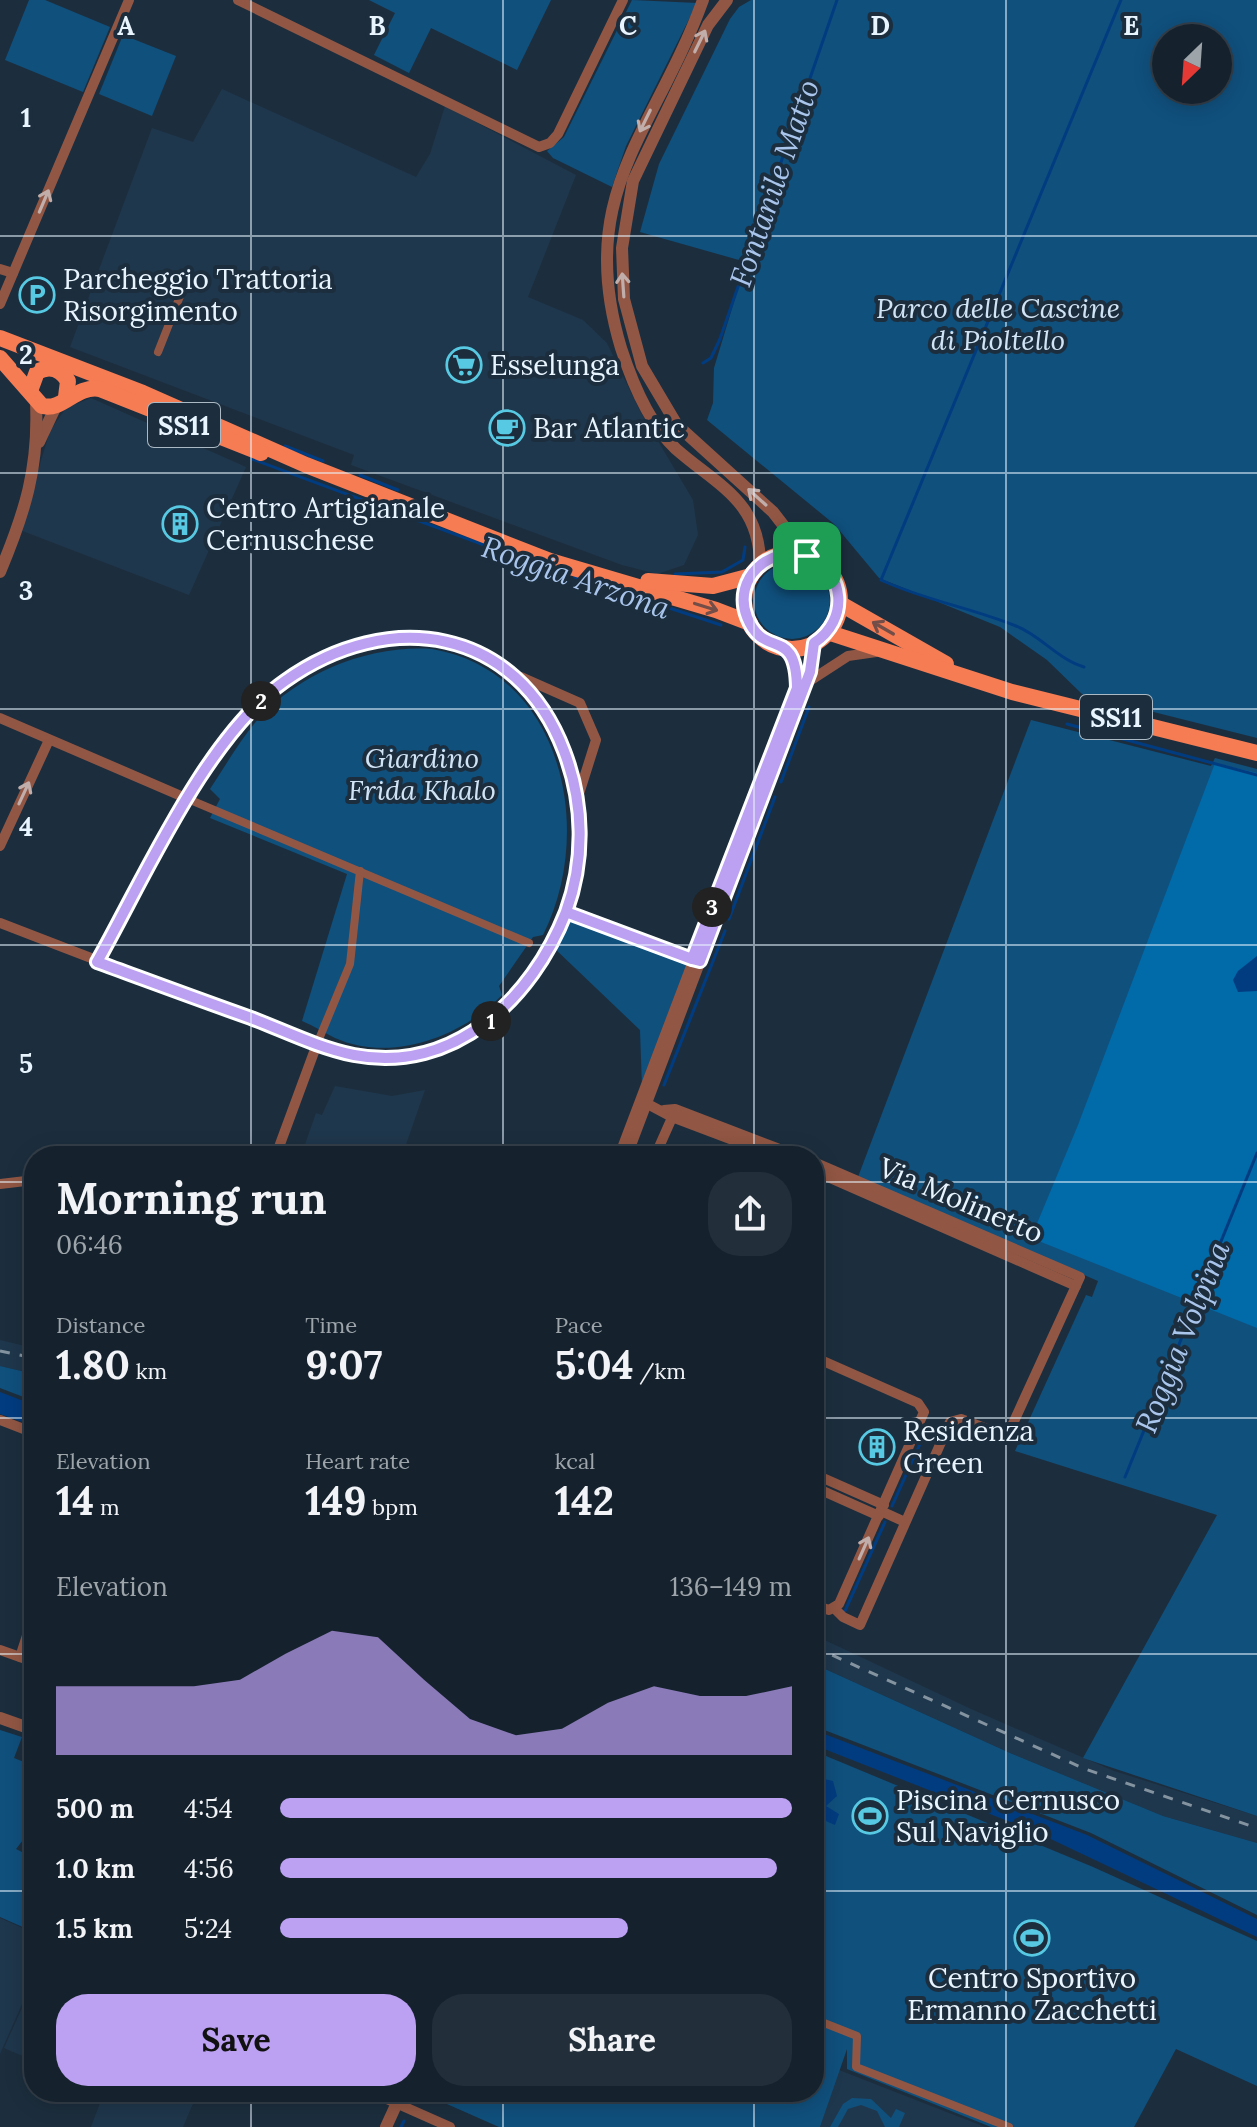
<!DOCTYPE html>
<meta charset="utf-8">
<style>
body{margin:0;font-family:Lora,serif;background:#222f3a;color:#f1f3f6;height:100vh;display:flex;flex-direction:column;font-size:30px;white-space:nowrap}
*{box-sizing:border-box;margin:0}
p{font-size:26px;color:#9da4aa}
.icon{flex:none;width:44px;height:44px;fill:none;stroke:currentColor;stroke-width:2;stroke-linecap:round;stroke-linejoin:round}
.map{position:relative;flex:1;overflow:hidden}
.details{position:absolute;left:24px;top:1146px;width:800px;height:956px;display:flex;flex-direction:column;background:#15222e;border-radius:32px;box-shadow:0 4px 20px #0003,0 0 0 2px #343f4a}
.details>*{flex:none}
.needle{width:52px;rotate:205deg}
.buttons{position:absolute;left:1152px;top:24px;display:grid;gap:16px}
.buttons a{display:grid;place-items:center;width:80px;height:80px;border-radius:50%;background:#15222e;box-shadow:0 4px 20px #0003,0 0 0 2px #343f4a;font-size:40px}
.pin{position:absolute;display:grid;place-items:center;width:68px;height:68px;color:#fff;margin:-34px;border-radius:16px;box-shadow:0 4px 12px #0006}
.km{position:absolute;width:40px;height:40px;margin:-20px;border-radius:50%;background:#222;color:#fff;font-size:22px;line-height:40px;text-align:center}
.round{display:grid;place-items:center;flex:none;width:84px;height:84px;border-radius:32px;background:#222f3a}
.headline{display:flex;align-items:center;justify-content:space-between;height:136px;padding:0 32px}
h1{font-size:44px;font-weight:700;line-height:60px}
.stats{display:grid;grid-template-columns:repeat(3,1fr);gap:12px;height:136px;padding:8px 32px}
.stats div{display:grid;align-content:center}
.stats b{font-size:40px;font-weight:700}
.stats small{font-size:22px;font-weight:400}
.stats p{font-size:22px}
.chart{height:224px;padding:16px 32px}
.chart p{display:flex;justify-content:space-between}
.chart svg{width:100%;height:144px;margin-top:8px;fill:#bca0f2;opacity:.7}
.button{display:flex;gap:16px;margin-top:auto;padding:16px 32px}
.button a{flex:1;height:92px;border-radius:32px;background:#bca0f2;color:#111;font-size:32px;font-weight:700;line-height:92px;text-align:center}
.button a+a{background:#222f3a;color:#f1f3f6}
ul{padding:0 32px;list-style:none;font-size:26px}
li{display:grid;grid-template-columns:128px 96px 1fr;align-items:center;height:60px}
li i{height:20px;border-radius:10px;background:#bca0f2}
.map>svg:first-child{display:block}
</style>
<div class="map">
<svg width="1257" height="2127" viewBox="0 0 1257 2127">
<rect width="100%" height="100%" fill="#1c2e3e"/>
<g fill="#1f374c">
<path d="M222,89l194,88 14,-23 15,-48 131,69 -48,122 55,23 24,23 32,66 54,91 5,35 -14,30 -27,9 -35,-9 -271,-100 3,-10 -284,-108 82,-219 41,14z"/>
<path d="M91,398l155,69 -57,128 -169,-65 30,-99 16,-23z"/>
<path d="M335,1086l57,10 33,-6 -23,66h-101l15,-43 6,2z"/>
<path d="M0,1340l34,8v26l-34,-8z"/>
<path d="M814,1635l157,74 143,62 143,45v27l-94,-27 -153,-63 -196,-89z"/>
<path d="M0,1918l34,15v44l-34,77z"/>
<path d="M34,1981v80l-30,-13z"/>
<path d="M839,2070l146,57h-165z"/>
<path d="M104,2092h94l-15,35h-92z"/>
</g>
<g fill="#10507d" fill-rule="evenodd">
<path d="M29,0h16l65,27 -27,65 -78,-32z"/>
<path d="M369,0h182l-34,70 -86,-42 -22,45 -35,-18 21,-42z"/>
<path d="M632,0l65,3 -71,143 -14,41 -59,-29 -6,-7 17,-14z"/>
<path d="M751,0h506v738l-175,-44 -35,-34 -47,-33 -121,-49 -45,-54 -127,-104 6,-17 1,-35 32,-106 -106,-30 19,-68 71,-145 9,-12zM1166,38h52v52h-52z"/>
<path d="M123,35l53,21 -24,60 -53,-22z"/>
<circle cx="792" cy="601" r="38"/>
<path d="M432,649c130,22 164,181 111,286l-10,2 -34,49 3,9c-41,42 -110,68 -167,43 -10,-5 -21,-12 -33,-17l45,-147 -137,-56 10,-19 -10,-10c16,-24 30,-49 49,-71 43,-46 110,-73 173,-69z"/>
<path d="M1031,720l180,46 4,-8 42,11v1047l-174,-58 134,-243 -202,-64 71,-156 6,2 6,-16 -240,-104z"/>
<path d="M565,917l123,47 -46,123 -2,-57 -88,-84z"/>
<path d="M0,1366l34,8v27l-34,-13z"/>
<path d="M814,1664l196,89 153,63 94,27v72l-166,-82 -277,-107z"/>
<path d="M0,1730l22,7 -8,21 20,8v60l-18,23 18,9v74l-34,-15z"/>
<path d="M814,1751l279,116 164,74v145l-81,-37 -42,78h-143l-144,-58v-20l-27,78h-321l-59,-26 4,-9h370z"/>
<path d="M852,2098l19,1 20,19 5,-9 9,4 -6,14h-14l-8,-16 -16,-6 -13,4 -10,18h-8l13,-23z"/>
</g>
<path fill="#016aa9" d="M1215,763l42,10v555l-226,-90 47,-113z"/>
<g fill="#023c80">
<path d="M1257,956v35l-19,1 -5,-12 5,-9z"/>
<path d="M0,1392l34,13v21l-34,-12z"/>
<path d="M814,1730l273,105 170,84v18l-221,-105 -222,-87z"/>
<path d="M824,1779l9,2 4,15 -11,10 13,8 -4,11 -21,-9v-28z"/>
</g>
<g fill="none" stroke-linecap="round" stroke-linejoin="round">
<g stroke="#023c80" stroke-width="3">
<path d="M703,363l8,-5 9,-19 117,-339"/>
<path d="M285,446l38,15"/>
<path d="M252,459l278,103"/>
<path d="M360,475l38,15"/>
<path d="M675,574l47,-2 21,-12 2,-13"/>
<path d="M575,577l146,48"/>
<path d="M1084,667c-25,-7 -43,-31 -68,-41 -44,-18 -92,-26 -135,-46l240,-580"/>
<path d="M1067,724l190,51"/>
<path d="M781,782l28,-75"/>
<path d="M729,919l46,-122"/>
<path d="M664,1085l61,-154"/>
<path d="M1125,1477l132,-324"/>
<path d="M892,1506l33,-73"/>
<path d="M845,1611l40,-89"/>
<path d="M401,2127l3,-6"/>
</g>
<g stroke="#925744" stroke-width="8">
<path d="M158,352l30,-76"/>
<path d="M188,799l341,144"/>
<path d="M317,1044l33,-80 10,-93"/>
<path d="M814,2019l43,17 -1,31 153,60"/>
</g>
<g stroke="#925744" stroke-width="10">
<path d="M238,0l301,147 11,-4 8,-9 65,-134"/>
<path d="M0,269l13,4"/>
<path d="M0,304l129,-304"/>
<path d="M785,648l12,17 -4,32"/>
<path d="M521,677l59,26 16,37 -18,57"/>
<path d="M808,682l40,-26 28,-4"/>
<path d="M0,718l188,81"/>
<path d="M0,846l49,-106"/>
<path d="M566,912l133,49"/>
<path d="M0,923c80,31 160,62 240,91 51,19 103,47 159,43 55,-3 99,-35 130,-80 23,-33 42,-68 48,-109 20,-129 -69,-261 -210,-223 -40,11 -75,27 -106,55 -67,65 -118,180 -164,262"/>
<path d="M642,1101l30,16 103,39"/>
<path d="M664,1110l11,-1 123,47"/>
<path d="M276,1155l41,-111"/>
<path d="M257,1156h22"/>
<path d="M619,1156l167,-440"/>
<path d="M627,1156l183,-484 4,-29"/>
<path d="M655,1156l20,-45"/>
<path d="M814,1162l266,115 -70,153 -10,4 -39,-15 -11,3 -90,203 -17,-8 -8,-8"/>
<path d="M814,1171l262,115"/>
<path d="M0,1184l34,-4"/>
<path d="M814,1357l104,46 6,9 -85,192 -10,6 -15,-5"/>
<path d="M0,1420l34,13"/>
<path d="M814,1474l70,31"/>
<path d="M814,1487l65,29"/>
<path d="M881,1511l24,11"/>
<path d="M0,1650l34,12"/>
<path d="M20,1657l14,-43"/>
<path d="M371,2092l79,35"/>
</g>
<g stroke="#925744" stroke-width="12">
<path d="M703,0c-48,132 -129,193 -82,348 11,34 28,76 55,101 42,37 84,52 84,116"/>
<path d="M727,0l-19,25 -75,156 -11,67 2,51 18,67 35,59 96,87 34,44"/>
<path d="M39,442l17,-36"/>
<path d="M0,572c25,-60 39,-104 36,-170"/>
<path d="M0,1718l34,12"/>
<path d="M386,2127l16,-35"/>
</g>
<g stroke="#f67c54" stroke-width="16">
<path d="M0,338l143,55 163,72 244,96 166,49 34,13"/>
<path d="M0,358l42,48c22,5 33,-21 58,-17l161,64"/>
<path d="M30,391l7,-19c12,-7 24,-3 31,9l-2,16"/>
<circle cx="792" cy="601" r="48"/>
<path d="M648,581l65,5 38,-10"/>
<path d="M839,603l107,61"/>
<path d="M827,632l185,60 245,61"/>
</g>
<g stroke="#8493a0" stroke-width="3" stroke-dasharray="10 10" stroke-linecap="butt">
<path d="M0,1351l34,7"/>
<path d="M814,1647l271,122 172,59"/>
</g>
</g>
<defs><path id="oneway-shaft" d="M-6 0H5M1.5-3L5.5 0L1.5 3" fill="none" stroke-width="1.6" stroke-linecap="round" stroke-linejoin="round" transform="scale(2)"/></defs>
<g stroke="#c1adaa">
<use href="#oneway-shaft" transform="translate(700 41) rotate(-64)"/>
<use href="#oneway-shaft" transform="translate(645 121) rotate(116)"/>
<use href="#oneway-shaft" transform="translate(44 201) rotate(-67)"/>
<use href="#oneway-shaft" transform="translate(623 285) rotate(-94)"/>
<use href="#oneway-shaft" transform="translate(757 497) rotate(-138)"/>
<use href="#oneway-shaft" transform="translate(24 793) rotate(-65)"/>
<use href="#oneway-shaft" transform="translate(864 1548) rotate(-66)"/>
</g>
<g stroke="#734d47">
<use href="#oneway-shaft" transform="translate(706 607) rotate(17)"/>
<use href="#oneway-shaft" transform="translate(883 628) rotate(-150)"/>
</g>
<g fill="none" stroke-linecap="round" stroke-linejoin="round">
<defs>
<path id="route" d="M807,556c39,16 42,64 7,87l-4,29 -110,289 -8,-2 -126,-47c-34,87 -112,162 -212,143 -35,-7 -69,-24 -103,-37 -51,-18 -102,-37 -154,-56 48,-85 109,-226 188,-281 104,-74 232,-54 279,70 20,52 21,109 2,161l126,47 105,-271c-1,-64 -33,-27 -50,-71 -15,-39 23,-72 60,-61"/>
</defs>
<use href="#route" stroke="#fff" stroke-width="16"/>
<use href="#route" stroke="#bca0f2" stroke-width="10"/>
</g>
<path fill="none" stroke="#e8f4fe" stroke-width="2" stroke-opacity="0.55" d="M251,0v1156M503,0v1156M754,0v1156M1006,0v2127M0,236h1257M0,473h1257M0,709h1257M0,945h1257M0,1182h34M814,1182h443M0,1418h34M814,1418h443M0,1654h34M814,1654h443M0,1891h34M814,1891h443M251,2092v35M503,2092v35M754,2092v35"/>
<defs>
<symbol id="parking-ring" viewBox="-11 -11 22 22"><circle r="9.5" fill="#1c2e3e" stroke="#57c9e2" stroke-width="1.5"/><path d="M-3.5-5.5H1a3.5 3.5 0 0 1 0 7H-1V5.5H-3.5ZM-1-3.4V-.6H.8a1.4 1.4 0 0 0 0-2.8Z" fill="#57c9e2"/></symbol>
<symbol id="supermarket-ring" viewBox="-11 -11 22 22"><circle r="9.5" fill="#1c2e3e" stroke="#57c9e2" stroke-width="1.5"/><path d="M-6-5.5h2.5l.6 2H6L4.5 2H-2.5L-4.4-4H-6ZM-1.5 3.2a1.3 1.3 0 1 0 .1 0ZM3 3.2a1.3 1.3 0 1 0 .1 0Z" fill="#57c9e2"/></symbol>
<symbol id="cafe-ring" viewBox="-11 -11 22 22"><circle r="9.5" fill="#1c2e3e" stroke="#57c9e2" stroke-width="1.5"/><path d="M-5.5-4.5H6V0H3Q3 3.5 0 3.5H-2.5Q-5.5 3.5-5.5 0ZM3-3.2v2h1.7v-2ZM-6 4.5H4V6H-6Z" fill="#57c9e2"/></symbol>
<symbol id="building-ring" viewBox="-11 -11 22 22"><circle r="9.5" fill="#1c2e3e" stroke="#57c9e2" stroke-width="1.5"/><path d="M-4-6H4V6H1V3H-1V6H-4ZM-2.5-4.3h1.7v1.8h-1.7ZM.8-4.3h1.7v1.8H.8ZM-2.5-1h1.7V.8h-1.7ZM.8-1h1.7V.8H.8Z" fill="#57c9e2"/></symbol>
<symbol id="stadium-ring" viewBox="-11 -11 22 22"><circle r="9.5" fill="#1c2e3e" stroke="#57c9e2" stroke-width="1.5"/><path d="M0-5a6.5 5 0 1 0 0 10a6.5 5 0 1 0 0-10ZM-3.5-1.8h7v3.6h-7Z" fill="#57c9e2"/></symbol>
</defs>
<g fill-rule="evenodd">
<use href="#parking-ring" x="17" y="275" width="40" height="40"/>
<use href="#supermarket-ring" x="444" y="345" width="40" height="40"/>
<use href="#cafe-ring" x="487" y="408" width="40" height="40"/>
<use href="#building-ring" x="160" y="504" width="40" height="40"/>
<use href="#building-ring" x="857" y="1427" width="40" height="40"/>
<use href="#stadium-ring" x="850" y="1796" width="40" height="40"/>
<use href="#stadium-ring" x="1012" y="1918" width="40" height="40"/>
</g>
<g text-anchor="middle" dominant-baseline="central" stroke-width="8" stroke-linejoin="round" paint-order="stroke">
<g fill="#1c2e3e" stroke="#abb9c4" stroke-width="2">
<rect x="148" y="403" width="72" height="44" rx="6"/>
<rect x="1080" y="695" width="72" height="44" rx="6"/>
</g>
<g font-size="26" font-weight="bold" fill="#e8f4fe">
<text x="184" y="425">SS11</text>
<text x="1116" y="717">SS11</text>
</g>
<g font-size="28" fill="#e8f4fe" stroke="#1c2e3e" text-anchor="start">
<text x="63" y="279">Parcheggio Trattoria<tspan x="63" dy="32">Risorgimento</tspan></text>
<text x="490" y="365">Esselunga</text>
<text x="533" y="428">Bar Atlantic</text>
<text x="206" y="508">Centro Artigianale<tspan x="206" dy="32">Cernuschese</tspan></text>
<text x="903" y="1431">Residenza<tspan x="903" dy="32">Green</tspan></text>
<text x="896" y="1800">Piscina Cernusco<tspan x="896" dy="32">Sul Naviglio</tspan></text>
<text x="1032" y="1978" text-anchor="middle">Centro Sportivo<tspan x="1032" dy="32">Ermanno Zacchetti</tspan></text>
</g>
<g font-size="28" font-style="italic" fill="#d1e4f6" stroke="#1c2e3e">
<text x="998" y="308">Parco delle Cascine<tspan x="998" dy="32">di Pioltello</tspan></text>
<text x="422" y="758">Giardino<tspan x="422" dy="32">Frida Khalo</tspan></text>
</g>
<g font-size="28" fill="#e8f4fe" stroke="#1c2e3e">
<text transform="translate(961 1200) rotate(23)">Via Molinetto</text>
</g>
<g font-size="30" font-style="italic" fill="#a9c5ec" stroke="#1c2e3e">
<text transform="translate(774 183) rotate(-71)">Fontanile Matto</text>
<text transform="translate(576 577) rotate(19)">Roggia Arzona</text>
<text transform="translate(1182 1337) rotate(-68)">Roggia Volpina</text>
</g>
</g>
<g font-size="26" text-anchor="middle" font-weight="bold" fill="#e8f4fe" stroke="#1c2e3e" stroke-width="8" stroke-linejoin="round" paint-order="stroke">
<text x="126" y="35">A</text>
<text x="377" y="35">B</text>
<text x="628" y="35">C</text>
<text x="880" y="35">D</text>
<text x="1131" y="35">E</text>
<text x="26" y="127">1</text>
<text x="26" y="364">2</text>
<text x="26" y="600">3</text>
<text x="26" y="836">4</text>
<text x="26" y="1073">5</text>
</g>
</svg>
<div class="buttons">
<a><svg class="needle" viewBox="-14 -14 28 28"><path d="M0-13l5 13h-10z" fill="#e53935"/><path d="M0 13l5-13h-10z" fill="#9da4aa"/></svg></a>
</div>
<div class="pin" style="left:807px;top:556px;background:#1e9e55"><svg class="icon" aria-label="arrive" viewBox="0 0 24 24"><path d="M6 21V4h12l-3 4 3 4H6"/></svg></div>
<b class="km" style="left:491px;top:1021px">1</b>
<b class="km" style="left:261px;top:701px">2</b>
<b class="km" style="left:712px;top:907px">3</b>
<section class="details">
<div class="headline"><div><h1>Morning run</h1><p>06:46</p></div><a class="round"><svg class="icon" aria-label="share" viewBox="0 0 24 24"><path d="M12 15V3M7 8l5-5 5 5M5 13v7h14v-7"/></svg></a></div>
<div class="stats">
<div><p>Distance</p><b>1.80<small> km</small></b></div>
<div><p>Time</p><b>9:07</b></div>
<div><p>Pace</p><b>5:04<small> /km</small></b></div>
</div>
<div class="stats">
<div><p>Elevation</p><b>14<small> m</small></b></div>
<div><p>Heart rate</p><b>149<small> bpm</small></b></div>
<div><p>kcal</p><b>142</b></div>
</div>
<div class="chart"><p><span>Elevation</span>136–149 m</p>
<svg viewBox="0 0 160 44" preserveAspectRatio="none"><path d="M0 44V23L10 23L20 23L30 23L40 21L50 13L60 6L70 8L80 21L90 33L100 38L110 36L120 28L130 23L140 26L150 26L160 23V44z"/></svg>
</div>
<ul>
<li><b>500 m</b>4:54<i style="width:100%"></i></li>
<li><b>1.0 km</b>4:56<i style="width:97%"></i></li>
<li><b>1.5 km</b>5:24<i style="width:68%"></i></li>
</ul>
<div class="button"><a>Save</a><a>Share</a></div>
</section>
</div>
